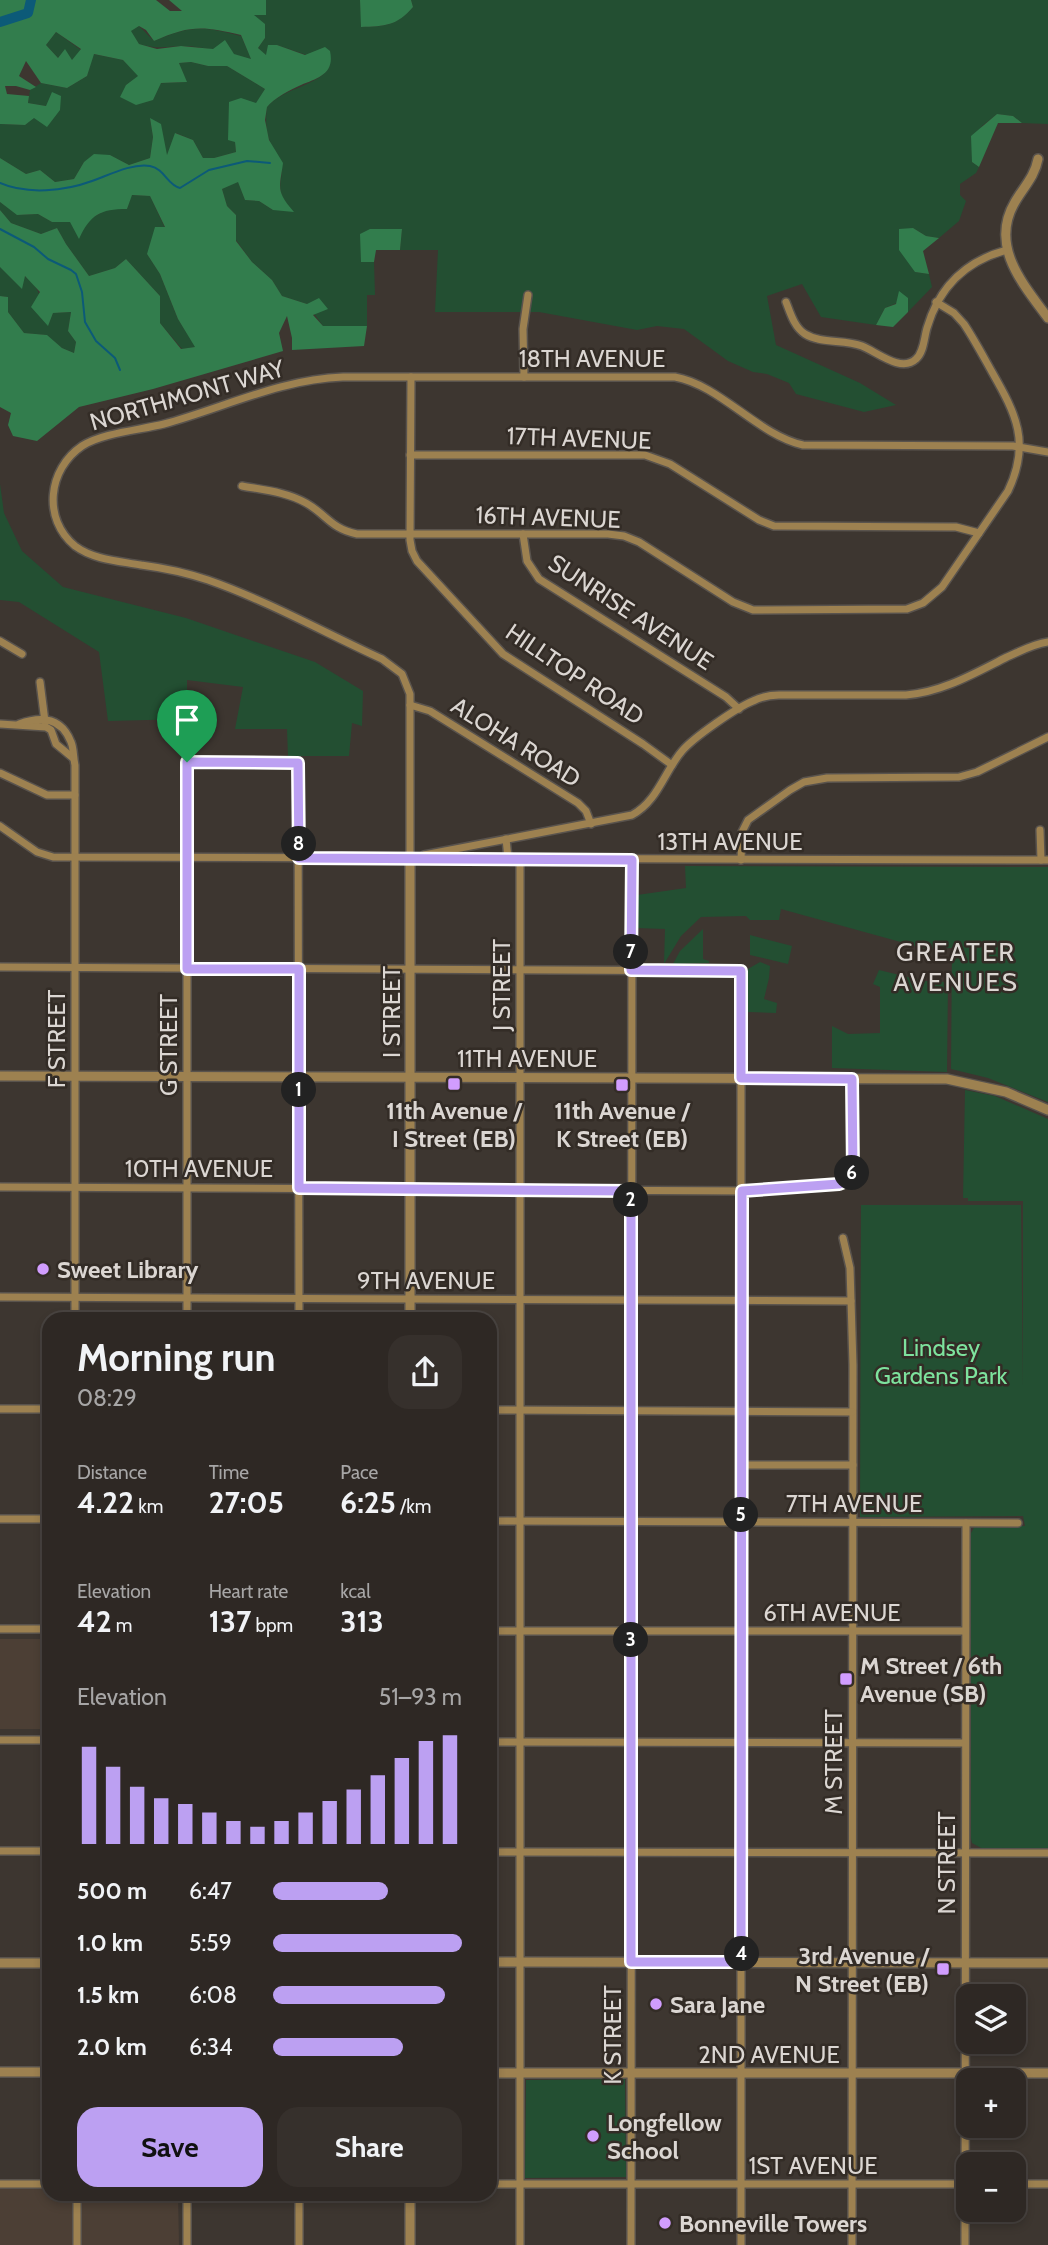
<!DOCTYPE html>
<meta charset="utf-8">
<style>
body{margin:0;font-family:Cabin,sans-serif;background:#36302c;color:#f1f3f6;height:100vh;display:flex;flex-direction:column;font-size:26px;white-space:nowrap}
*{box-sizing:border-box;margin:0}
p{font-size:23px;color:#a7a6a6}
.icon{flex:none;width:38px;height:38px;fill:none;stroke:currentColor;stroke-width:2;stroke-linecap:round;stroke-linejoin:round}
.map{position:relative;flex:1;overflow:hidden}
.side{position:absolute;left:42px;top:1312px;width:455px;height:889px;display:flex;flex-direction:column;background:#2e2824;border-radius:21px;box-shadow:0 4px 10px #0003,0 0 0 2px #494441}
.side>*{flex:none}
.fabs{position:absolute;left:956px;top:1984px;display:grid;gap:14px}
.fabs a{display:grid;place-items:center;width:70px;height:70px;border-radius:14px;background:#2e2824;box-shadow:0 4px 10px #0003,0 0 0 2px #494441;font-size:35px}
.pin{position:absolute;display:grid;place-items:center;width:60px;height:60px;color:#fff;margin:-72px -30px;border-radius:50% 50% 50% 0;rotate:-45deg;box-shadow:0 0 7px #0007}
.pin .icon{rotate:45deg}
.km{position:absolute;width:35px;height:35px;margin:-18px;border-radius:50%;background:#222;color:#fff;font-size:19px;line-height:35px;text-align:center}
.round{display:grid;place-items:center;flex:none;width:74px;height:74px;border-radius:21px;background:#36302c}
.overview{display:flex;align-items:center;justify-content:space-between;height:119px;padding:0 35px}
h1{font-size:38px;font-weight:800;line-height:52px}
.figures{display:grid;grid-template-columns:repeat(3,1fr);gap:10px;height:119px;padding:7px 35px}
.figures div{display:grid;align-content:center}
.figures b{font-size:30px;font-weight:800}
.figures small{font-size:19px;font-weight:400}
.figures p{font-size:19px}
.chart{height:196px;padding:14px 35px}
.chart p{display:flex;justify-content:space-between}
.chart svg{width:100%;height:126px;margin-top:7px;stroke:#bca0f2;stroke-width:6}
.cta{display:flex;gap:14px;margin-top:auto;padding:14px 35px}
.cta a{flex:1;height:80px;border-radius:21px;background:#bca0f2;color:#111;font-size:28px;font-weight:800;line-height:80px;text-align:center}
.cta a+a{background:#36302c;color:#f1f3f6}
ul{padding:0 35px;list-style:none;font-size:23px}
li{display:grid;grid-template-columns:112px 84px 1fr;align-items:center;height:52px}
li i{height:18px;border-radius:9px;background:#bca0f2}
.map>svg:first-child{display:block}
</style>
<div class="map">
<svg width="1048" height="2245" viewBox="0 0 1048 2245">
<rect width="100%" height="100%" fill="#3d3630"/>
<g fill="#4c3f35">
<rect x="0" y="1639" width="49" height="90"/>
<path d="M0,2189h49v5h129l1,51h-179z"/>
</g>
<g fill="#234f32">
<path d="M266,0h94l2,27c23,-1 34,-1 51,-20l-2,-7h637v124l-26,-1 -9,-7 -16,-2 -15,12 -10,36 7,5 -3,6 -16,11v11l6,6 -7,20 -20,17 -13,-2 -13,-8 2,44 14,2 3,13 -24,25v-14l-23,10 -9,17 -55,-8 -19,-33 -35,12 9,49 84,38 36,22 -32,7 -68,-18 -7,-11 -22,-9 -14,-2 -25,-11 -44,-32 -27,-3 -20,4 -98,-18h-104l3,-62h-38l2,-21 -41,33h13l1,33h-8v31h-44l-16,-22 -25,-8 -10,-16 -20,-18 -16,-22v-25l-9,-9 -5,-17 16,-8 7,19 14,1 14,9 13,-6c-11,-19 -2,-23 -5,-38 -2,-9 -5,-13 -9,-20 -6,-11 -7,-27 -5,-39 16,-20 59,-22 63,-44l-53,-18 -11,11 -8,-8 7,-10 -12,-23 12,-11z"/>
<path d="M139,26l15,15c37,-16 49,-15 87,-5l11,24c-23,-7 -45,-13 -68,-14 -20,0 -24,4 -45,-2l-9,-13z"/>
<path d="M56,32l25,18 -9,11 -7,-11 -7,8 -12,-13z"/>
<path d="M93,54l30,6 16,16 -13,9 60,-3 -7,-19 12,-1 17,4h19l38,23 -30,53 1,10 -22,6h-11l-10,-18 -17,-7 -9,23 -17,-38 3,19 -3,21 -21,7 -19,-10 -26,7 -10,17 -19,3 -15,-12 -14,4 -26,-16v-34l25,1 21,-19 -18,-3 2,-13 11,-7 26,5 20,-12z"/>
<path d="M131,195l19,1 15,32 -18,26 13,20 18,45 18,28 -14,2 -22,-26v-27l-34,-37 -11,9 -26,8 -23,-32 -9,-16 -16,6 -30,-11 -11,-13v-8l18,13 20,-1 14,8h18l18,-2 20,-11h19z"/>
<path d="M0,262c38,20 38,22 48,63l5,-12 18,-1 -3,19 8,11 -2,11 -12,-5 -16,-13 -22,-2 -16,-21v-15l-8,-1z"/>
<path d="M0,484l4,29 18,38 41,36 123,31 129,44 48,29 -1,35 -10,-3 -3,33h-61l-1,-27h-52l8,-42 -56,-7v39l-79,2 -9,-69 -80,-50 -19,-2z"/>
<path d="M685,866l363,1v235l-60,-24 -37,-9 1,-121 -26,1 -145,-40 -2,11h-29l-4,-4 -45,1 -20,19 -17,28 1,-35 -29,-1 1,-33 49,-7z"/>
<path d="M703,929v30l6,2v2l-36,1 7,-13z"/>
<path d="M750,935l42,11 -4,18 -38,-9z"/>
<path d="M760,962l10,4 -1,12 -5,21 13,4 -1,10 -28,-1v-43z"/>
<path d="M879,970l45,11 24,1 -1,90 -115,-4v-42l16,8 32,-1v-46l-7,-3z"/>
<path d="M965,1090l30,6 53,23v729l-65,1 -11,-6 -1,-5v-305l4,-7h50l-2,-10 -163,1 1,-312h160l2,182v-186h-55v-3h-5z"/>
<path d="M625,2079l1,98 -101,1 1,-98z"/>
</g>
<g fill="#327d4d" fill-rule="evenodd">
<path d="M0,0h156l14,11h12l-13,-11h97v15h-12l11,9v14l-7,10 8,7 2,-10h9l28,10 20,-8 5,4c5,23 -12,27 -29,34 -11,5 -27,13 -34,22l-2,13 4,20 14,23c-3,24 -8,28 11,49l-21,-2 -14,-9 -14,-1 -7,-18 -16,7 5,17 9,9v26l16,21 20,18 10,16 25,8 12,-6 9,11 -15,6 10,11h44l-3,20 -72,4v-12l-5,-22 -8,17 4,18 -130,38 -74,18 -42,34 -24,-5 -5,-11 3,-12 -11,-6v-111l8,1v15l16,21 23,2 15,13 12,5 2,-11 -8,-11 3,-19 -18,1 -5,13 -17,-19 9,-15 -15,-16 -3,13 -22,-22v-57l11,13 30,11 16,-6 9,16 23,32 26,-8 11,-9 34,37v27l21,26 14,-2 -17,-28 -18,-45 -13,-20 8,-27h10l-15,-31 -18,-1 -5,14c-27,0 -37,6 -48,30l-9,-17h-18l-14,-8 -21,1 -17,-13v-44l26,16 14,-4 15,12 19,-3 10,-17 10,-8 16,1 19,10 21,-7 3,-21 -3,-19 11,6 6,31 8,-22 18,7 10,18h11l22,-6 -1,-10 -7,-2 1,-38 12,-4 15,5 9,-14 -38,-23h-19l-17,-4 -12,1 8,19 -26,1 -8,17 -17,5 -16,-8 6,-12 12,-9 -15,-16 -29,-6 -7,22 -20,12 -26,-5 -15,-22 -7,15 17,11 -6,3 -14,-4h-11l2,8 22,2 -1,7 18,3 6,-14 9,4 -1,14 -13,17 -13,-9 -9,7 -25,-1zM139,26l7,4 8,11c36,-16 49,-15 87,-6l10,24 -17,-5 -9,-14 -12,9 -32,-3 -24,3 -18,-5 -8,-13zM56,32l25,17 -9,11 -7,-11 -7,9 -12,-13z"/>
<path d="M360,0h51l2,7c-16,19 -28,19 -52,20z"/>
<path d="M997,114l16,2 9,7h-24l-19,44 -7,-5 -1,-26z"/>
<path d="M913,228l13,8 13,2 -16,13 6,23 -14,-2 -16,-22v-21z"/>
<path d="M370,229h32l-2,21h-24l-2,12h-13l-1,-28z"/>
<path d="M899,291l9,7v14l-15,15 -17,-2 9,-17 11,-4z"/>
</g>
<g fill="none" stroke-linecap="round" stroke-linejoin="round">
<g stroke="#0c5a78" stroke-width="2">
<path d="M0,183c27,12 65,8 92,-2 17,-6 40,-18 58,-15 15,3 17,19 30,22l29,-18 38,-9 23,2"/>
<path d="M0,229l34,18 14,12 23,11 5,4 6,18 3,30 11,19 19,17 5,12"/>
</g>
<path stroke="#0c5a78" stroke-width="10" d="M0,22l28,-9 3,-13"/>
<defs>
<g id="minor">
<path d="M786,302c4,10 8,25 19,32 16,10 39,5 57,12 15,6 39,27 54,13 8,-7 8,-21 11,-31 12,-41 38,-67 80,-78"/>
<path d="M411,377l-1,163 2,11 5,10 86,93 140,90 29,21"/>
<path d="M524,377l-1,-48 5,-34"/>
<path d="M410,455h235l25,9 89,56 15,6 182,1 23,6"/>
<path d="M242,486c22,4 45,6 64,17 20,11 25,26 51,31h251l16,2 15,6 94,60 20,8 154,-1 16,-6 19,-16 66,-96c23,-48 8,-77 -16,-119 -9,-16 -18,-33 -28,-48l-10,-11 -18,-11"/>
<path d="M523,534l4,27 12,18 187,118 13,12"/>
<path d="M0,641l22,13"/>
<path d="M40,682l5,40"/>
<path d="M410,705l20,6 148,92 8,8 5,13"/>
<path d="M0,724l46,3 5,3 5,14 17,14"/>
<path d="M19,724c22,-8 42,-7 52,18 3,7 2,15 4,23v555"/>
<path d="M187,729v591"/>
<path d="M187,762l111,1 1,557"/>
<path d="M0,773l47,22h28"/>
<path d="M0,826l37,26 16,5 995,3"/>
<path d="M1040,830l1,30"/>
<path d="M506,839l2,19"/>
<path d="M424,855l208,-40c26,-14 32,-43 50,-64 12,-14 54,-43 71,-50 8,-4 17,-6 26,-6h127c37,-3 69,-22 101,-38 14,-6 26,-13 41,-15"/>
<path d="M410,858v-164l-8,-20 -20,-15c-57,-26 -114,-58 -174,-79 -21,-7 -44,-12 -67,-15 -22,-4 -47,-5 -66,-19 -33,-27 -27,-77 7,-100 20,-13 58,-16 82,-22 59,-16 117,-45 179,-47h332c45,8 83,58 128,68l210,1 35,6"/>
<path d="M520,859v1386"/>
<path d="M741,860l1,-28 6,-12 42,-30 14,-8 23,-4 132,-1 18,-5 71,-35"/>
<path d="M0,967l741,4v1274"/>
<path d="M0,1187l752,4 87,-7 10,-4 4,-8 -1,-94"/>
<path d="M843,1238l7,30 3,97 -1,880"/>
<path d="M0,1297l851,4"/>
<path d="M0,1409h49"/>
<path d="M490,1410l362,2"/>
<path d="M742,1465h111"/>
<path d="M0,1519h49"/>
<path d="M490,1521l528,2"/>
<path d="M0,1629h49"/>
<path d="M490,1631h475"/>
<path d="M0,1740h49"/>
<path d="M490,1742l475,1"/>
<path d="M0,1851h49"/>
<path d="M490,1852l558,1"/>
<path d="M0,2184h49"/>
<path d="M490,2184h478"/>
<path d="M1013,2184h35"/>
<path d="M77,2194v51"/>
<path d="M187,2245v-51"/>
<path d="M299,2245v-51"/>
<path d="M631,2245l1,-1385"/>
<path d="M965,2245l1,-722"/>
</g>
<g id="tertiary">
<path d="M1038,159c-3,17 -15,29 -23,43 -26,44 8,82 33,116"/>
<path d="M410,858v462"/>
<path d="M0,1076l947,3 59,13 42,18"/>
<path d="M490,1962l558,1"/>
<path d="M0,1963h49"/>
<path d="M0,2072h49"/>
<path d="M490,2073h558"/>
<path d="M410,2194v51"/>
</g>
</defs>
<use href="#minor" stroke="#59534d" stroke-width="10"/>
<use href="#tertiary" stroke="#59534d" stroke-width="12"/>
<use href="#minor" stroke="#9d8150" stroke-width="7"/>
<use href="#tertiary" stroke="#9d8150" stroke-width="9"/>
</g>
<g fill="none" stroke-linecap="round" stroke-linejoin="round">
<defs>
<path id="route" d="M187,762l111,1 1,95 333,2 -1,110 110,1v107l111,1 1,93 -4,8 -10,4 -97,7 -1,771h-110v-771l-332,-3v-219h-112z"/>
</defs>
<use href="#route" stroke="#fff" stroke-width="14"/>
<use href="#route" stroke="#bca0f2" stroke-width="9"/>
</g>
<g fill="#d19dfe" stroke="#332c26" stroke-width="2.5">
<rect x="447" y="1077" width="14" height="14" rx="3.5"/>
<rect x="615" y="1078" width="14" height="14" rx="3.5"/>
<circle cx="43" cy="1269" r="7"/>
<rect x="839" y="1672" width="14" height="14" rx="3.5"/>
<rect x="936" y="1962" width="14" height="14" rx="3.5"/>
<circle cx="656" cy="2004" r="7"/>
<circle cx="593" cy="2136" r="7"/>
<circle cx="665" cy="2223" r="7"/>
</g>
<g text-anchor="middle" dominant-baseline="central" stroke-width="5" stroke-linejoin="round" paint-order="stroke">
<g font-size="24" fill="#dbd6d2" stroke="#332c26">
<text x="592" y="358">18TH AVENUE</text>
<text transform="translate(187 395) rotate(-16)">NORTHMONT WAY</text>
<text transform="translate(579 438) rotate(2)">17TH AVENUE</text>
<text transform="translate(548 517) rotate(2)">16TH AVENUE</text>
<text transform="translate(631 612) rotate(33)">SUNRISE AVENUE</text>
<text transform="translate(575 674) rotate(34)">HILLTOP ROAD</text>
<text transform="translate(516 742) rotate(32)">ALOHA ROAD</text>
<text x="730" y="841">13TH AVENUE</text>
<text transform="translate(501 985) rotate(-90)">J STREET</text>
<text transform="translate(391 1012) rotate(-90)">I STREET</text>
<text transform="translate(56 1039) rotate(-90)">F STREET</text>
<text transform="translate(168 1045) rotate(-90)">G STREET</text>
<text x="527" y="1058">11TH AVENUE</text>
<text x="199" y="1168">10TH AVENUE</text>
<text x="426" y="1280">9TH AVENUE</text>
<text x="854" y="1503">7TH AVENUE</text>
<text x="832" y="1612">6TH AVENUE</text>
<text transform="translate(833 1762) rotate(-90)">M STREET</text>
<text transform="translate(946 1863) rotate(-90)">N STREET</text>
<text transform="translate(612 2035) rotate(-90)">K STREET</text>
<text x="769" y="2054">2ND AVENUE</text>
<text x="813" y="2165">1ST AVENUE</text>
</g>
<g font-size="24" font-weight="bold" fill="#dbd6d2" stroke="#332c26" text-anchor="start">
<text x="454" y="1110" text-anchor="middle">11th Avenue /<tspan x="454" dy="28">I Street (EB)</tspan></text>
<text x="622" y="1110" text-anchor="middle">11th Avenue /<tspan x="622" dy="28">K Street (EB)</tspan></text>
<text x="57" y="1269">Sweet Library</text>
<text x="860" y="1665">M Street / 6th<tspan x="860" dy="28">Avenue (SB)</tspan></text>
<text x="929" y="1955" text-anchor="end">3rd Avenue /<tspan x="929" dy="28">N Street (EB)</tspan></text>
<text x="670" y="2004">Sara Jane</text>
<text x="607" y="2122">Longfellow<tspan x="607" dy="28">School</tspan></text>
<text x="679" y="2223">Bonneville Towers</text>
</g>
<g font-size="24" fill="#7de29d" stroke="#332c26">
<text x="941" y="1347">Lindsey<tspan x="941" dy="28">Gardens Park</tspan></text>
</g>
<g font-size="26" letter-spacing="2" fill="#dbd6d2" stroke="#332c26">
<text x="956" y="952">GREATER<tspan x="956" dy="30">AVENUES</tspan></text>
</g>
</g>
</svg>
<div class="fabs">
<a><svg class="icon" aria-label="layers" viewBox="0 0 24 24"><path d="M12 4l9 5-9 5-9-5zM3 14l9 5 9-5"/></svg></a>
<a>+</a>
<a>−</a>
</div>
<div class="pin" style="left:187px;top:762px;background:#1e9e55"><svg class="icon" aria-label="arrive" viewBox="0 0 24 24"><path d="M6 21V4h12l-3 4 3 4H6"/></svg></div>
<b class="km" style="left:299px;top:1090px">1</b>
<b class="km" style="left:631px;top:1200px">2</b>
<b class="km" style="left:631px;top:1640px">3</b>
<b class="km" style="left:742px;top:1954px">4</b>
<b class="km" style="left:741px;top:1515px">5</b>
<b class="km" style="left:852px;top:1173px">6</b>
<b class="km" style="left:631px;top:952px">7</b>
<b class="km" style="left:299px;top:844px">8</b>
<section class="side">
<div class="overview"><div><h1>Morning run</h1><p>08:29</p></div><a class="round"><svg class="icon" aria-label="share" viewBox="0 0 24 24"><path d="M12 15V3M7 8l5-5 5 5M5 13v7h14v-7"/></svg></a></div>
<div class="figures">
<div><p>Distance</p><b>4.22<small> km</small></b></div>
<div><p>Time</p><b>27:05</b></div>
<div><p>Pace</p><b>6:25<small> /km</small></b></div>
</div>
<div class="figures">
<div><p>Elevation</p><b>42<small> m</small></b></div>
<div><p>Heart rate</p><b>137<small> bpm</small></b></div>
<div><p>kcal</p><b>313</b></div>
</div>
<div class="chart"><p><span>Elevation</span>51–93 m</p>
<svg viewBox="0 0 160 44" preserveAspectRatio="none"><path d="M5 44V10M15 44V17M25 44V24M35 44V28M45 44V30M55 44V33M65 44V36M75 44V38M85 44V36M95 44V33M105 44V29M115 44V25M125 44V20M135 44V14M145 44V8M155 44V6"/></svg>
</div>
<ul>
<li><b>500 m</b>6:47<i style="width:61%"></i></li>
<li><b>1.0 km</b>5:59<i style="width:100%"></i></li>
<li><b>1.5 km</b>6:08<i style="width:91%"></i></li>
<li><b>2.0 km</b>6:34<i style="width:69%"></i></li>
</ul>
<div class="cta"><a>Save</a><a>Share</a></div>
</section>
</div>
